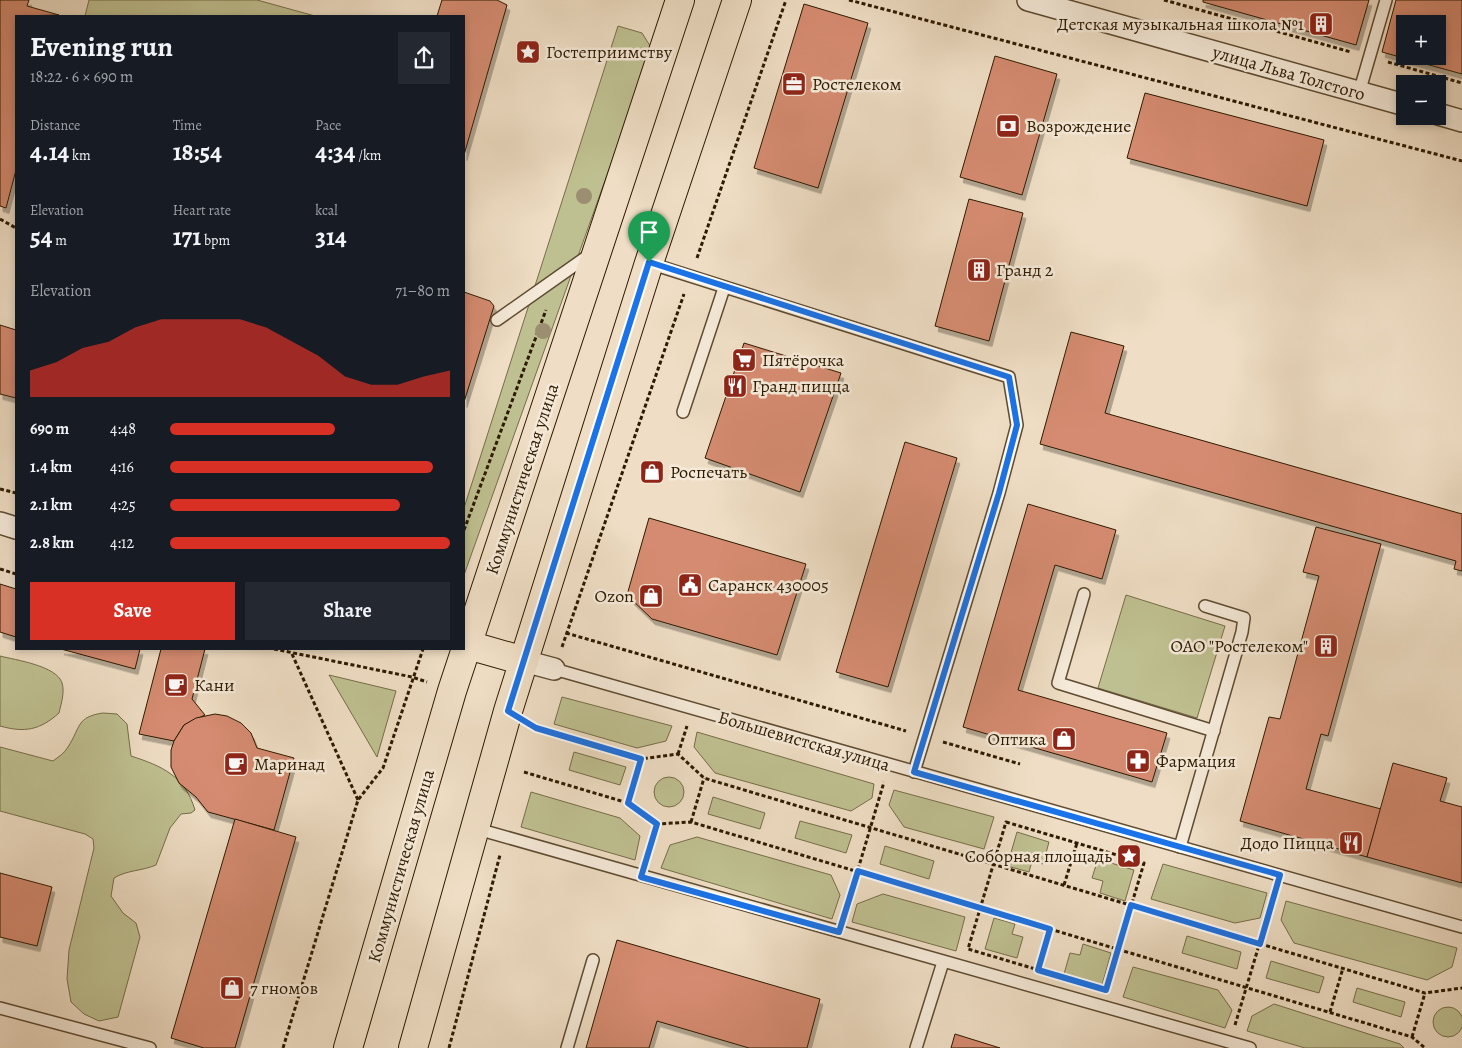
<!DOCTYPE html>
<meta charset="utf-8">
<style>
body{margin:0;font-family:Alegreya,serif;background:#242831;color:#f1f3f6;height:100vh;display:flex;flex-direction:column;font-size:19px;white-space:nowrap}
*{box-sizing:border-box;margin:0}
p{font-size:16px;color:#9ea1a6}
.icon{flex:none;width:28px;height:28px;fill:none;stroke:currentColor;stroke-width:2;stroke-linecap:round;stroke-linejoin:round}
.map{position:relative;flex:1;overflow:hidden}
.sheet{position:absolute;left:15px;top:15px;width:450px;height:635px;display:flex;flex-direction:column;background:#171b24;border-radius:0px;box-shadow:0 2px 8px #0003}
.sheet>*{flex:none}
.tools{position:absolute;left:1396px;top:15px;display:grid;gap:10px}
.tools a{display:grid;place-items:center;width:50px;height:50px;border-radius:0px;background:#171b24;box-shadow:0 2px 8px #0003;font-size:25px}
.pin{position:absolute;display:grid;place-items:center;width:42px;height:42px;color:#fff;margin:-51px -21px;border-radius:50% 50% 50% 0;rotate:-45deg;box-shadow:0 0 5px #0007}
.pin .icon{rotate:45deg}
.round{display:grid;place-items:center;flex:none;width:52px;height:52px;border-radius:0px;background:#242831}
.summary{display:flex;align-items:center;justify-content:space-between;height:85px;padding:0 15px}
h1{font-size:28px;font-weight:600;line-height:38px}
.figures{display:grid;grid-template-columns:repeat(3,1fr);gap:8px;height:85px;padding:5px 15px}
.figures div{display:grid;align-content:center}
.figures b{font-size:25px;font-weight:600}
.figures small{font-size:14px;font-weight:400}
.figures p{font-size:14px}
.chart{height:140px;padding:10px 15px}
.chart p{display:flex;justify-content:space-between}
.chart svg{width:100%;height:90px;margin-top:5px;fill:#d93025;opacity:.7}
.primary-button{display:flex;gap:10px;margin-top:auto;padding:10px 15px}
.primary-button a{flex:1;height:58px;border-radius:0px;background:#d93025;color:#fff;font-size:20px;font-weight:600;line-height:58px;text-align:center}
.primary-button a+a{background:#242831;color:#f1f3f6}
ul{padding:0 15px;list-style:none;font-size:16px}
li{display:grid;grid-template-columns:80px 60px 1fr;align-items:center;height:38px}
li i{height:12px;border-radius:6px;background:#d93025}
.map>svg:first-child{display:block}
</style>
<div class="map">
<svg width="1462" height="1048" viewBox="0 0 1462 1048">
<defs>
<filter id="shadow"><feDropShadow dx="3" dy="5.5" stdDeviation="0" flood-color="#0004"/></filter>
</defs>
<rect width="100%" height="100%" fill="#efdec5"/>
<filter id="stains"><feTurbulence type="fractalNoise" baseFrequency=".004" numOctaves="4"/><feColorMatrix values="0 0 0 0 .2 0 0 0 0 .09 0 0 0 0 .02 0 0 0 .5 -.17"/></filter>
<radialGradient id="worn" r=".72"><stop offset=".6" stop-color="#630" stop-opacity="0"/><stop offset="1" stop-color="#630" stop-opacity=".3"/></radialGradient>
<g fill="#bfc091" stroke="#766d48">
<path d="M89,0h168l58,16h-230z"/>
<path d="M618,26l24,7 10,16 -188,526v-67z"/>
<path d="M1126,595l99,31 -28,92 -99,-30z"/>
<path d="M0,656c16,4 57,10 62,27 3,9 -1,21 -3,30 -19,17 -34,20 -59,13z"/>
<path d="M329,675l67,16 -19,66z"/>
<path d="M562,697l110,29 -6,15 -29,7 -83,-24z"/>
<path d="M103,713l14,1 10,10 4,32c31,10 54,20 64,54l-4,3 -10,1 -11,14 -14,37c-14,6 -29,5 -42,13l-3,18 12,17 13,10 4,14 -22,80 -19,4 -15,-7 -13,-12 -4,-23 2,-29 25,-102 -1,-9 -8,-5 -85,-23v-64l53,14c5,-4 12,-8 15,-14 13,-20 8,-30 35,-34z"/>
<path d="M697,732l177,52 -2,14 -21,13 -136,-38 -21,-26z"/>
<path d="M574,752l52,15 -6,18 -51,-15z"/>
<circle cx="669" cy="792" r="15"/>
<path d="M894,790l100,27 -10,32 -80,-22 -15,-22z"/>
<path d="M531,792l89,26 20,18 -5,24 -114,-33z"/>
<path d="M713,797l52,16 -5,16 -52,-15z"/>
<path d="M800,821l52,14 -6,18 -51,-15z"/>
<path d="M1017,832l32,10 -6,22 -11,-3 -3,11 -22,-6z"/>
<path d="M697,837l134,38 9,20 -8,24 -171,-51 9,-23z"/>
<path d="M885,846l49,15 -5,18 -49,-15z"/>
<path d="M1098,859l36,11 -9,31 -25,-8 3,-12 -11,-3z"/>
<path d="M1163,864l104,29 -7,25 -25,5 -84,-24z"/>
<path d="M883,894l82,23 -9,34 -104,-29 5,-18z"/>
<path d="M1286,901l171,47 -5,19 -25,13 -133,-37 -13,-23z"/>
<path d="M994,918l21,6 -3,10 11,3 -6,21 -32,-9z"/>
<path d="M1187,936l54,16 -4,17 -55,-16z"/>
<path d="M1083,944l28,9 -9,32 -38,-11 6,-21 10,2z"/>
<path d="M1271,961l53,16 -5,16 -53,-15z"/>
<path d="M1133,967l85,23 14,20 -7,18 -102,-31z"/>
<path d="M1357,988l48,14 -4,15 -48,-15z"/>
<path d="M1274,1004l126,40 4,4h-99l-58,-17 5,-15z"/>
<circle cx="1448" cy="1022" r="15"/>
</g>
<g fill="#d58b71" stroke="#2d1a00" fill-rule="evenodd" filter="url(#shadow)">
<path d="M0,0h29l-2,6 32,9 -43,1v154l-10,38 -6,-2z"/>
<path d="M442,0h55l10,5 -43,150v-139h-27z"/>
<path d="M1203,0h166l-13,45 -153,-43z"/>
<path d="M1396,0h66v74l-80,-22zM1405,24h33v32h-33z"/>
<path d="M804,4l64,19 -50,165 -64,-20z"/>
<path d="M995,56l62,18 -35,121 -62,-18z"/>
<path d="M1145,93l179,47 -17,66 -180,-48z"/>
<path d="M969,199l54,14 -34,128 -54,-15z"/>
<path d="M464,292l26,9 4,5 -30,96z"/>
<path d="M0,325l16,5v68l-16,-4z"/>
<path d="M1071,332l53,14 -19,67 357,101v57l-8,-2 2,-8 -416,-117z"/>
<path d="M744,343l97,30 -41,119 -95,-34z"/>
<path d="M905,442l52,16 -69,229 -52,-15z"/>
<path d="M1028,504l88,26 -14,49 -47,-14 -37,125 149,43 -15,49 -189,-55z"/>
<path d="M649,518l157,46 -29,91 -125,-36 -25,-24z"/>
<path d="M1316,527l65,17 -53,192 -7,-2 -15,55 75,20 -14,48 -127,-36 29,-104 11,2 39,-143 -16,-4z"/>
<path d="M0,584l16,5v48l-16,-5z"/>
<path d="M61,649h79l-5,20z"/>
<path d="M161,649h44l-13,50 13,16 -21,10 -10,16 -35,-7z"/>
<path d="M215,714l12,2 14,7 10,10 6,15 37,10 -20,72 -66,-18 -12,-15 -17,-14 -8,-16v-17l3,-9 10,-16 12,-7z"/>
<path d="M1393,763l54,15 -7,23 22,6v76l-95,-26z"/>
<path d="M235,819l61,18 -61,211h-31l-33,-10z"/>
<path d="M0,873l52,14 -15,59 -37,-9z"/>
<path d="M617,940l203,59 -13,49h-58l-92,-27 -8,27h-63z"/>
<path d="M955,1034l45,14h-49z"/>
</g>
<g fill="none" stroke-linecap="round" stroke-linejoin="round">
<defs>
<g id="lane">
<path d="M1359,93l27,-93"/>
<path d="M649,263l360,114 8,48 -18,68 -85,279"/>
<path d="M497,320l95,-67"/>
<path d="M683,412l41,-124"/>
<path d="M1084,594l-26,89 156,48"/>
<path d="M554,669l908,258"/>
<path d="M474,828l776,220"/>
<path d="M1180,847l62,-215 2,-14 -39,-12"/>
<path d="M0,1008l150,40"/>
<path d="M567,1048l26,-88"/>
<path d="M916,1048l27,-86"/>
</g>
<g id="street">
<path d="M1028,0l377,105"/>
<path d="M1438,114l24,7"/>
<path d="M0,523l16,5"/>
<path d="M524,661l30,8"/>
</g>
<g id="primary">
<path d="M468,645l56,16"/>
<path d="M348,1048l104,-357 228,-691"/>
<path d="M413,1048l95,-337 141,-448 88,-263"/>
</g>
</defs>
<use href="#lane" stroke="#5e4b31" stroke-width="14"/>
<use href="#street" stroke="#5e4b31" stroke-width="24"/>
<use href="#primary" stroke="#2d1a00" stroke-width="30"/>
<g stroke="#2d1a00" stroke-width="3" stroke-dasharray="4 2.5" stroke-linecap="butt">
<path d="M849,0l613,161"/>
<path d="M1164,0l187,52"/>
<path d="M1388,62l74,21"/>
<path d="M0,219l16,9"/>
<path d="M697,258l89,-258"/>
<path d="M0,489l16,4"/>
<path d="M464,530l82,-220"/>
<path d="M0,569l16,5"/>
<path d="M566,633l340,98"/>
<path d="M562,647l122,-353"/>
<path d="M274,649l138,28 15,5"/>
<path d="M292,654l66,146"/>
<path d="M532,725l109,34 37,-5 26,24 721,215 37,-5"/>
<path d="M943,742l77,22"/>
<path d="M678,754l9,-28"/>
<path d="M524,772l104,31 29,21 34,-2 721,215 13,11"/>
<path d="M628,803l13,-44"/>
<path d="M691,822l13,-44"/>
<path d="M1006,822l138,41 -38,127 -138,-41z"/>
<path d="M647,857l10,-33"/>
<path d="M1064,885l13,-42"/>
<path d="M845,913l39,-131"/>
<path d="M1038,969l12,-40"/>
<path d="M1330,1012l13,-44"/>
<path d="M1235,1025l40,-133"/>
<path d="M1412,1037l13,-44"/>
<path d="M283,1048l75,-248 25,-32 40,-119"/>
<path d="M449,1048l51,-193"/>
</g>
<use href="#lane" stroke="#f5ead9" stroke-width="11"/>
<use href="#street" stroke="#f5ead9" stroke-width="21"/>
<use href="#primary" stroke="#efdec5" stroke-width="28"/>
</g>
<g fill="#9c8e71">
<circle cx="584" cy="196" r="8"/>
<circle cx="543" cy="331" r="8"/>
</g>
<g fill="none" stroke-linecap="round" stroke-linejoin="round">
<defs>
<path id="route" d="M649,262l360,115 8,48 -18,68 -85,279 366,103 -20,69 -129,-39 -25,85 -68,-20 12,-41 -192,-58 -19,61 -198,-55 16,-53 -29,-21 13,-44 -105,-31 -28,-17z"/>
</defs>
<use href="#route" stroke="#fff" stroke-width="10"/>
<use href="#route" stroke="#1a73e8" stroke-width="6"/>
</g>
<defs>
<symbol id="building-square" viewBox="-11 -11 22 22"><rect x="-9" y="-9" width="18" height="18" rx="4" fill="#8f2418" stroke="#f5ead9"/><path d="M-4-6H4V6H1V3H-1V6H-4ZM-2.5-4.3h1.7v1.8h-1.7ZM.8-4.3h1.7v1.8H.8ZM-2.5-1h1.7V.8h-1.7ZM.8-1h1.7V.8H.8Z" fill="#fff"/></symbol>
<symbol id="sight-square" viewBox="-11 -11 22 22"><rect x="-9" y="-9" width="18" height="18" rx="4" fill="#8f2418" stroke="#f5ead9"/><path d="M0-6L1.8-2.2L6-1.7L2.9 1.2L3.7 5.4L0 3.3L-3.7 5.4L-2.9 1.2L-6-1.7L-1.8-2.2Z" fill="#fff"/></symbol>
<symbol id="office-square" viewBox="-11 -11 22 22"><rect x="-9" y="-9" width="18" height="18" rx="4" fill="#8f2418" stroke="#f5ead9"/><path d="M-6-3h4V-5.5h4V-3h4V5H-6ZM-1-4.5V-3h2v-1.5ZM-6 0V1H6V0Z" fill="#fff"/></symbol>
<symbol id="bank-square" viewBox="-11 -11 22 22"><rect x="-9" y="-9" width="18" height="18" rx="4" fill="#8f2418" stroke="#f5ead9"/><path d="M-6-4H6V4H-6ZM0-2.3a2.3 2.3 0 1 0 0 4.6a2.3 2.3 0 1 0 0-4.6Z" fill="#fff"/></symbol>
<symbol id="supermarket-square" viewBox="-11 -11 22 22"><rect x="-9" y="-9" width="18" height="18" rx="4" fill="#8f2418" stroke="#f5ead9"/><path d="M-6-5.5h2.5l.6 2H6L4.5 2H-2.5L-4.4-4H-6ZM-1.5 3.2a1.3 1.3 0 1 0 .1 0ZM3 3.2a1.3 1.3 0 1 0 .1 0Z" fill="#fff"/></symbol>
<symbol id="restaurant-square" viewBox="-11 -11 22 22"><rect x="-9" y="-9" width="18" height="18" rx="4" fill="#8f2418" stroke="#f5ead9"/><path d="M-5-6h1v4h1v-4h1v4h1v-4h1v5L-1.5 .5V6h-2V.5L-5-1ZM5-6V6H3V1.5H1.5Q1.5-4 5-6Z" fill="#fff"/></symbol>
<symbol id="shop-square" viewBox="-11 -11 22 22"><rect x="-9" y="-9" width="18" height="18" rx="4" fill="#8f2418" stroke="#f5ead9"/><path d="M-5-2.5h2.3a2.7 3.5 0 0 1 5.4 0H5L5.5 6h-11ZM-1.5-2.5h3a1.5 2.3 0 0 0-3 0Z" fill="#fff"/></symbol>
<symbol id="civic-square" viewBox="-11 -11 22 22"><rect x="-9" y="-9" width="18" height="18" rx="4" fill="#8f2418" stroke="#f5ead9"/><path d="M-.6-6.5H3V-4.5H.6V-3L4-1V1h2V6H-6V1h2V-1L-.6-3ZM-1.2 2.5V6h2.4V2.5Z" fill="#fff"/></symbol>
<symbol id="cafe-square" viewBox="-11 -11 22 22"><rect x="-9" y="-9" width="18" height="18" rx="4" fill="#8f2418" stroke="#f5ead9"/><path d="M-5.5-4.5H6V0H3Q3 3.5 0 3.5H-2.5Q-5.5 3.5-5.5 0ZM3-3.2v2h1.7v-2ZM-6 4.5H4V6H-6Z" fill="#fff"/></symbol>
<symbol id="pharmacy-square" viewBox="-11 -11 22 22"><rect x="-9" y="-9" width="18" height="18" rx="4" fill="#8f2418" stroke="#f5ead9"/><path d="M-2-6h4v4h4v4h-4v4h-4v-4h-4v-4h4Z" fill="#fff"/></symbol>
</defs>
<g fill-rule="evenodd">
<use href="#building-square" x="1307" y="10" width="28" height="28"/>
<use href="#sight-square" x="514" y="38" width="28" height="28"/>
<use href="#office-square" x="780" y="70" width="28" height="28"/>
<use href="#bank-square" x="994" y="112" width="28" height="28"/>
<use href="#building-square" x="965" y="256" width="28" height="28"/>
<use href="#supermarket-square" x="730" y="346" width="28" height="28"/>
<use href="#restaurant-square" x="721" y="372" width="28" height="28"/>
<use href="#shop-square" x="638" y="458" width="28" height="28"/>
<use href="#civic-square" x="676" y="571" width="28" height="28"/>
<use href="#shop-square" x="637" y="582" width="28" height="28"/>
<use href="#building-square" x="1312" y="632" width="28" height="28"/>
<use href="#cafe-square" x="162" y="671" width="28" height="28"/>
<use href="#shop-square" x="1050" y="725" width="28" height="28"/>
<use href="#pharmacy-square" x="1124" y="747" width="28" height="28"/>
<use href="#cafe-square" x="222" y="750" width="28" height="28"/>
<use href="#restaurant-square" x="1337" y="829" width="28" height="28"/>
<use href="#sight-square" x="1115" y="842" width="28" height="28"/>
<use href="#shop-square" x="218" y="974" width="28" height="28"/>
</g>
<g text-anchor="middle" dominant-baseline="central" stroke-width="5" stroke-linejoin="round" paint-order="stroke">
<g font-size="18" fill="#2d1a00" stroke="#f5ead9" text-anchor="start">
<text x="1304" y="24" text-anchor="end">Детская музыкальная школа №1</text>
<text x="546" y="52">Гостеприимству</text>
<text x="812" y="84">Ростелеком</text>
<text x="1026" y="126">Возрождение</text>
<text x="996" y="270">Гранд 2</text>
<text x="762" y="360">Пятёрочка</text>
<text x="752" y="386">Гранд пицца</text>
<text x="670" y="472">Роспечать</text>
<text x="708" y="585">Саранск 430005</text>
<text x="634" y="596" text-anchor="end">Ozon</text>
<text x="1308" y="646" text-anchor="end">ОАО "Ростелеком"</text>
<text x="194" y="685">Кани</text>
<text x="1046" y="739" text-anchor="end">Оптика</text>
<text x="1156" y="761">Фармация</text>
<text x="254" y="764">Маринад</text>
<text x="1334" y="843" text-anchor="end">Додо Пицца</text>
<text x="1112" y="856" text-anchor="end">Соборная площадь</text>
<text x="250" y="988">7 гномов</text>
</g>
<g font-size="18" fill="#2d1a00" stroke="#f5ead9">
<text transform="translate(1289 73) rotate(16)">улица Льва Толстого</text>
<text transform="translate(522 479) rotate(-72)">Коммунистическая улица</text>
<text transform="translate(804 741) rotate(16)">Большевистская улица</text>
<text transform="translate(401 866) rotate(-74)">Коммунистическая улица</text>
</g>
</g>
<rect width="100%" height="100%" filter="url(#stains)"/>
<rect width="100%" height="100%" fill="url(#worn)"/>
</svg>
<div class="tools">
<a>+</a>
<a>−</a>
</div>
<div class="pin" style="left:649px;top:262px;background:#1e9e55"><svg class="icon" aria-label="arrive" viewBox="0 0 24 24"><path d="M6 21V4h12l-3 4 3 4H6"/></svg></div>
<section class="sheet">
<div class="summary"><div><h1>Evening run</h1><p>18:22 · 6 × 690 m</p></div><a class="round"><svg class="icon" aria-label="share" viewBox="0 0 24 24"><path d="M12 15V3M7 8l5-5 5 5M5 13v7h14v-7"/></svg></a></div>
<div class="figures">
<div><p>Distance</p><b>4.14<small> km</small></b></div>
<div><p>Time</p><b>18:54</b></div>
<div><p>Pace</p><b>4:34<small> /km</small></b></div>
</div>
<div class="figures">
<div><p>Elevation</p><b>54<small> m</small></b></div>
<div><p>Heart rate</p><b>171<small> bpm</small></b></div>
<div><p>kcal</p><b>314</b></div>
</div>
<div class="chart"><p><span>Elevation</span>71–80 m</p>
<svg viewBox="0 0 160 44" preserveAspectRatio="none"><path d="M0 44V31L10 27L20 20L30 17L40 10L50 6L60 6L70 6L80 6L90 10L100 17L110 24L120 34L130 38L140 38L150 34L160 31V44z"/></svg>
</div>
<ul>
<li><b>690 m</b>4:48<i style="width:59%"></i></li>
<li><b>1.4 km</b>4:16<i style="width:94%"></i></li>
<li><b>2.1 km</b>4:25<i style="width:82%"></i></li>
<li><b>2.8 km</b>4:12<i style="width:100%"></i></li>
</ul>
<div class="primary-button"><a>Save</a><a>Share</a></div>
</section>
</div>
